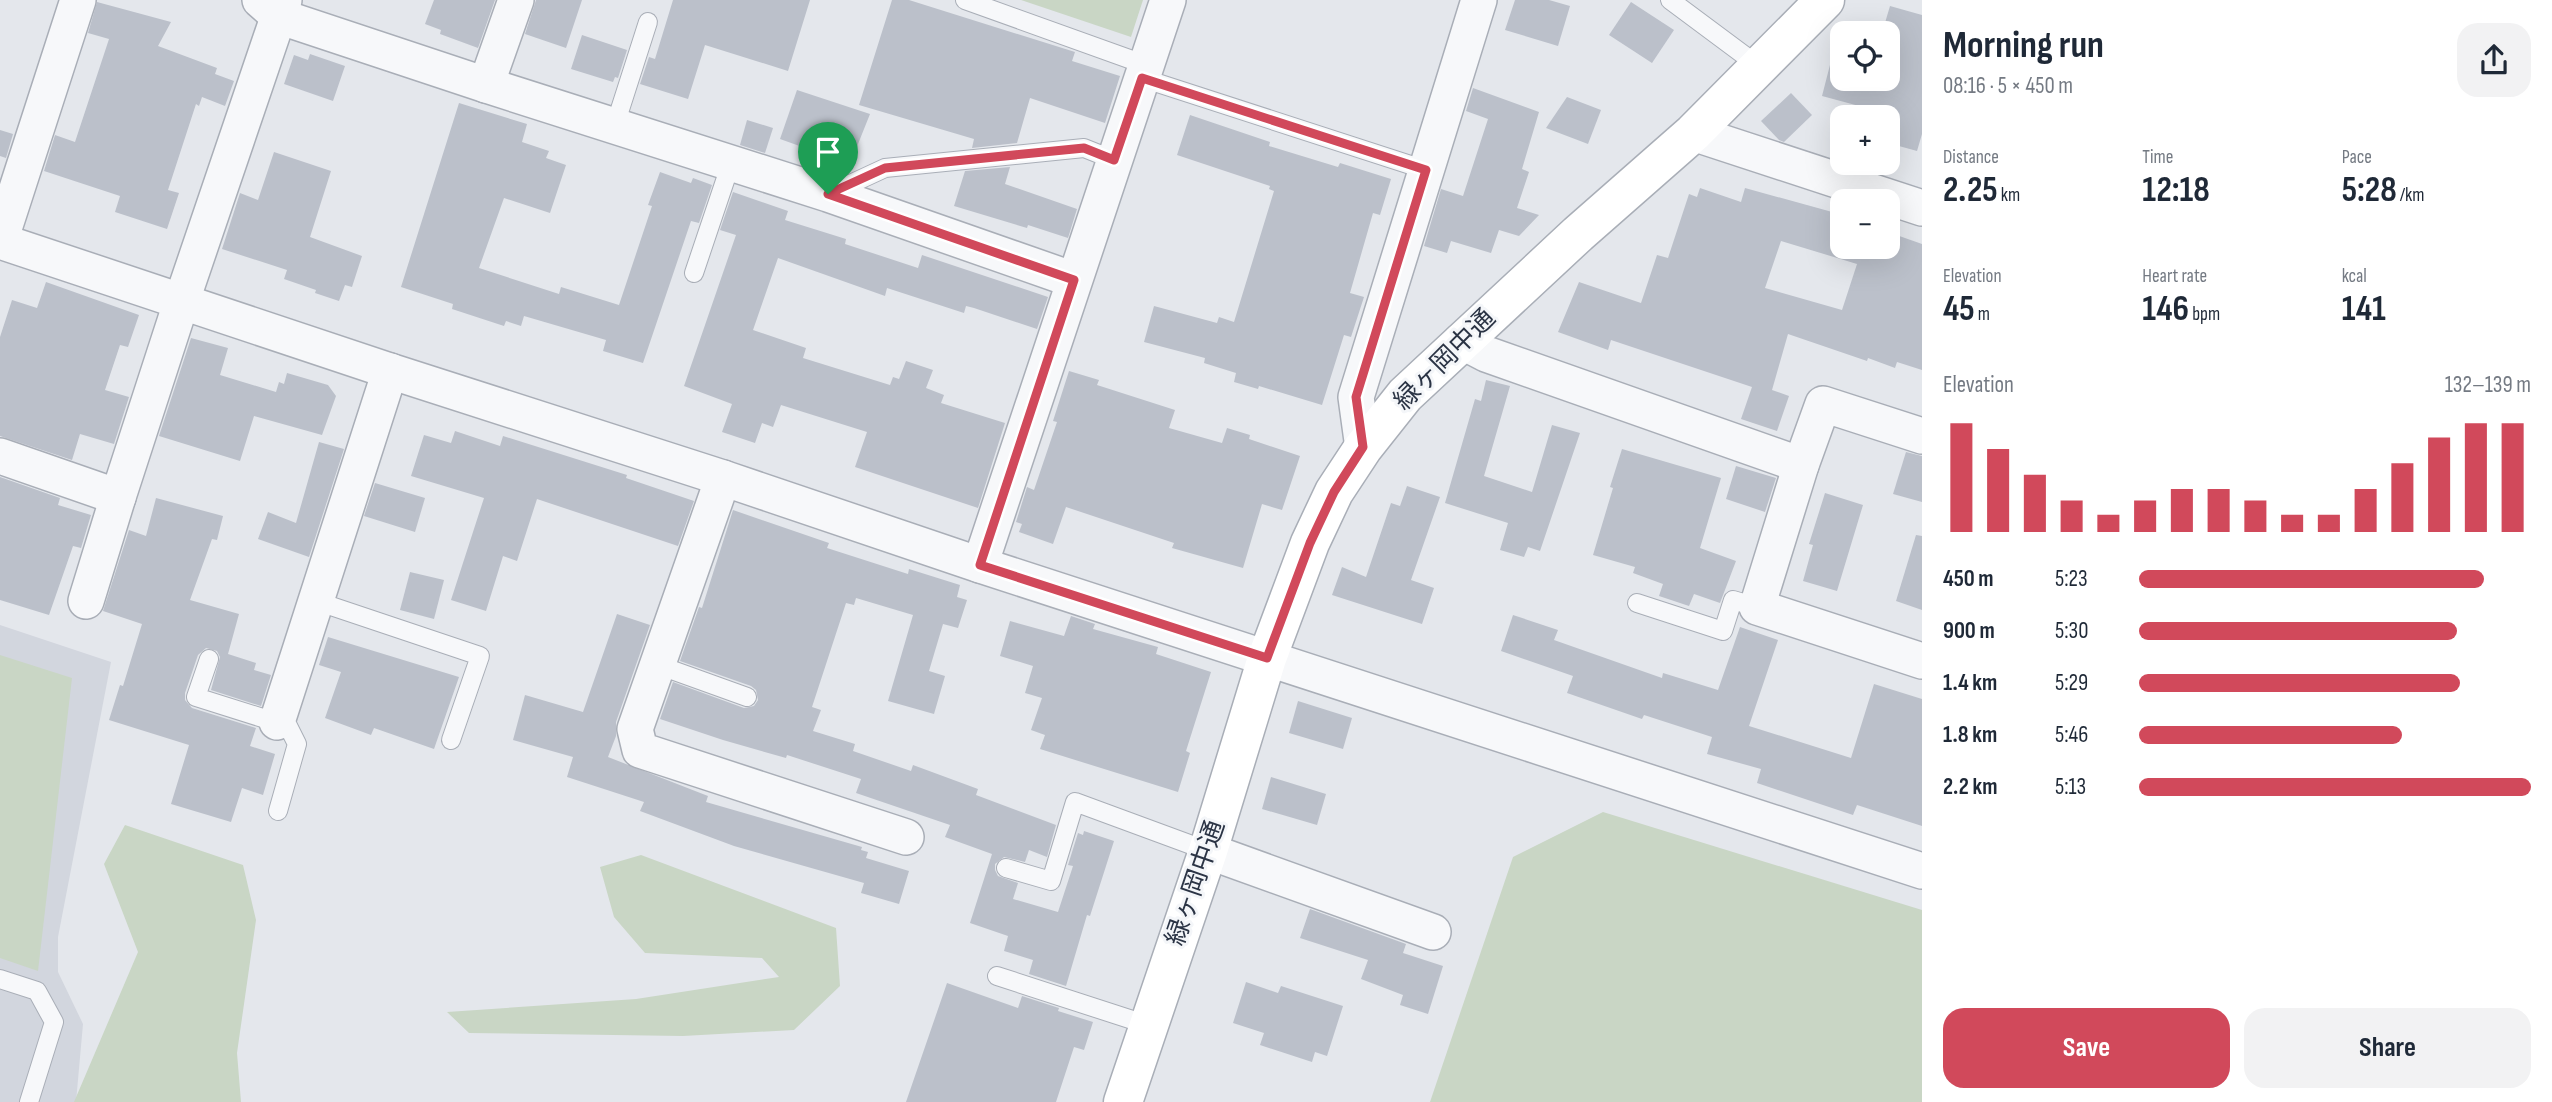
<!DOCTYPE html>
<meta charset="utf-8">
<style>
body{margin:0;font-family:"Sofia Sans Condensed","Noto Sans JP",sans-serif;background:#f2f2f3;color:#1f2937;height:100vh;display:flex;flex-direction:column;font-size:26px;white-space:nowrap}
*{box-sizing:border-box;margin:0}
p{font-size:23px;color:#747a83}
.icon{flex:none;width:38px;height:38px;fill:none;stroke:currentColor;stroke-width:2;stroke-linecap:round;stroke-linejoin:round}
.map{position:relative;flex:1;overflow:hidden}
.details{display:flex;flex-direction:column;background:#fff;width:630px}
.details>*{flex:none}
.tools{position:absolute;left:1830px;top:21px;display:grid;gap:14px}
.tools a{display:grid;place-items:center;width:70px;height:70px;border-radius:14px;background:#fff;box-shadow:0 7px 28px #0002;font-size:35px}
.pin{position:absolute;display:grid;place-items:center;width:60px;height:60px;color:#fff;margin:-72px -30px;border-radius:50% 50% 50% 0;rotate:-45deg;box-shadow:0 0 7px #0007}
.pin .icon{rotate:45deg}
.round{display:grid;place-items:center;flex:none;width:74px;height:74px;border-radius:21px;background:#f2f2f3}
.headline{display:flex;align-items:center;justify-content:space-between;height:119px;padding:0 21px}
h1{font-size:38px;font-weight:700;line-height:52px}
.stats{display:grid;grid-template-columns:repeat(3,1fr);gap:10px;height:119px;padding:7px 21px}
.stats div{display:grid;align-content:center}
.stats b{font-size:35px;font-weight:700}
.stats small{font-size:19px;font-weight:400}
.stats p{font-size:19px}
.chart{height:196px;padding:14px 21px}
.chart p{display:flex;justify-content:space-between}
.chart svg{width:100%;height:126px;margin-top:7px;stroke:#d1495b;stroke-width:6}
.primary-button{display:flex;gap:14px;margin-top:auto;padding:14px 21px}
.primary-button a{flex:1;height:80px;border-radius:21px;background:#d1495b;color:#fff;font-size:28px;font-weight:700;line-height:80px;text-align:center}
.primary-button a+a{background:#f2f2f3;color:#1f2937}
ul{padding:0 21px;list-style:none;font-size:23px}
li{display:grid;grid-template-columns:112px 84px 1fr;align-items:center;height:52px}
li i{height:18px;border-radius:9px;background:#d1495b}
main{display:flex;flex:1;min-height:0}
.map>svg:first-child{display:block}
</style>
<main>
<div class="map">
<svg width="1922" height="1102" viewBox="0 0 1922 1102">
<rect width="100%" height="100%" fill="#e4e7ec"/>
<path fill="#d2d6de" d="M0,625l111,37 -53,275v35l25,52 -7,78h-76z"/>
<g fill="#c9d6c5">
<path d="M1021,0h122l-12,37z"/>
<path d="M0,655l72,23 -34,293 -38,-13z"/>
<path d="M1603,812l319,98v192h-492l83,-245z"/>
<path d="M125,825l118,40 13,55 -19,133 4,49h-167l64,-150 -34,-88z"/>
<path d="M641,855l195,73 4,58 -46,44 -111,6 -214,-3 -22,-21 189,-13 143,-22 -17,-19 -117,-5 -31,-36 -14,-50z"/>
</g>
<g fill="#bbc0ca" fill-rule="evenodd">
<path d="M434,0h61l-17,48 -38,-14 1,-4 -16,-6z"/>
<path d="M536,0h46l-16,48 -41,-14z"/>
<path d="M673,0h137l-22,71 -83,-26 -17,54 -48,-15 9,-27 6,2z"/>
<path d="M892,0h17l166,52 -3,9 48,15 -15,47 -75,-25 -13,45 -45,5 2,-9 -115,-34z"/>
<path d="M1515,0h34l21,6 -12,40 -53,-16z"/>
<path d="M97,2l74,20 -13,24 59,22 -2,6 19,7 -9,25 -23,-9 -3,9 -3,-2 -28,86 11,3 -12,36 -52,-17 5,-16 -76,-25 11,-36 20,7 34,-103 -21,-6z"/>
<path d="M1631,2l43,28 -22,33 -43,-28z"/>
<path d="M1890,6l32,9v119l-5,17 -29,-8v-26h-5l2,-4 -63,-17 9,-35 12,4v14h45v-46h-6z"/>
<path d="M582,35l45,15 -9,28 -3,-1 -2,5 -42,-13z"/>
<path d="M310,54l35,12 -12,35 -49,-17 10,-29 14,5z"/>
<path d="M1473,88l66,24 -17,57 7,3 -12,36 22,7 -20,21 -20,-6 -8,23 -40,-12 -4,12 -23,-7 17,-57 22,7 25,-77 -22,-8z"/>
<path d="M797,90l73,24 -20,50 -70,-25z"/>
<path d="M1791,93l21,22 -28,27 -5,-2 -18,-19z"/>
<path d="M1567,97l34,13 -13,34 -42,-16z"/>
<path d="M459,103l68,21 -5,18 27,9 -3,7 20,7 -16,48 -46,-15 -25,70 80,26 2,-7 58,18 33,-99 -4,-1 12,-33 31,11 2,-5 19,7 -13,38 -8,-2 -48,142 -40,-12 3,-11 -82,-24 -3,10 -15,-5 -2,5 -52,-17 1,-5 -52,-17z"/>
<path d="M1190,115l80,27 -1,4 69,21 2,-4 51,16 -11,36 -7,-2 -23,80 14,4 -13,40 -7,-2 -22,70 -63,-19 -1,3 -24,-7 2,-9 -32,-10 1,-5 -61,-16 10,-36 63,17 2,-6 15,5 40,-131 -5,-2 1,-3 -93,-31z"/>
<path d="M747,120l26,8 -8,25 -25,-8z"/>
<path d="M0,130l13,4 -7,24 -6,-2z"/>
<path d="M274,152l57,19 -21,66 52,19 -10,31 -7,-2 -6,16 -24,-8 1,-3 -32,-11 3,-9 -65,-21 18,-56 18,7z"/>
<path d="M1010,167l-5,17 72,25 -9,29 -40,-13 -1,3 -73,-22 11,-35z"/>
<path d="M1700,188l41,14 4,-14 98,27v32h45v-15l34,12v126l-25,-8 -2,6 -27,-10 -1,3 -79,-27 -16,56 17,6 -12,35 -36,-12 11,-32 -141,-47 -3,10 -50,-18 21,-50 62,21 16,-48 11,3 21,-64 8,3zM1781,241l76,23 -15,46 -77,-22z"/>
<path d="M733,192l55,19 -3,9 61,19 -1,5 73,24 4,-13 126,42 -11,32 -63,-21 -8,-2 -2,7 -77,-25 -2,8 -107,-38 -25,72 53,18 -3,10 87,27 3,-8 6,2 7,-18 27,9 -7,18 18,7 -3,8 64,20 -27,85 -123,-41 12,-35 -86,-27 -8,22 -11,-4 -7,20 -33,-11 10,-28 -48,-18 52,-151 -16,-5z"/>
<path d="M46,282l93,33 -11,32 -8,-2 -15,45 24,7 -15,47 -34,-10 -8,26 -72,-24v-99l12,-37 25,8z"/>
<path d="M191,338l37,10 -8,27 56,17 3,-10 5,2 3,-11 41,12 8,11 -14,39 -68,-19 -14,45 -81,-25z"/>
<path d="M1069,371l30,9 -2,5 78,25 -6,18 53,15 5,-15 23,7 -1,4 51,17 -18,54 -20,-6 -19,64 -71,-20 2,-5 -108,-36 -13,37 -34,-12 3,-8 -6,-2 11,-35 7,3 23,-68 -4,-1z"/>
<path d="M1486,380l24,6 -26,90 48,16 20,-67 28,8 -40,118 -12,-4 -4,10 -24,-7 8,-27 -63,-20 30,-104 6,2z"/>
<path d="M455,431l45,15 3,-10 124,39 -1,3 68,23 -16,45 -141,-47 -20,62 -14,-5 -17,55 -35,-11 33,-102 -73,-22 13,-41 27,8z"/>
<path d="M319,442l25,7 -35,108 -51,-18 10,-27 28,11z"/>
<path d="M1622,449l99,29 -21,70 36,13 -16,42 -26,-9 -5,12 -30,-10 4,-12 -30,-11 2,-6 -42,-12 20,-67 -3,-1z"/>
<path d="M1906,452l16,4v46l-29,-8z"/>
<path d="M1736,466l40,12 -11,34 -39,-13z"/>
<path d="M0,477l60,21 -2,7 33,10 -10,33 -8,-2 -24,69 -49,-15z"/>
<path d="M375,483l50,15 -10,34 -51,-16z"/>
<path d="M1407,486l33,11 -29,83 23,8 -12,36 -90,-29 10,-28 24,10 25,-74 9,3z"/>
<path d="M1825,493l38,12 -26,86 -34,-10 10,-36 -4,-1z"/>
<path d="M156,498l67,18 -6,24 -5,-1 -22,61 49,14 -11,40 28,9 -2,7 17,5 -10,31 -50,-16 9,-33 -3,-6 -11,-3 -8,7 -13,38v7l7,8 64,20 -6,18 25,8 -12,41 -21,-7 -11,34 -60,-18 18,-59 -80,-25 11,-35 3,1 19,-62 -39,-13 26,-81 17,6z"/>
<path d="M733,510l96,33 -2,5 81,26 1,-5 51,16 -3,12 10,3 -9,28 -15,-4 -14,47 16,5 -11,38 -46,-13 25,-86 -57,-17 -2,7 -8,-2 -34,104 9,3 -8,21 42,13 -2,7 58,20 2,-6 65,24 -2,6 80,30 -9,32 -18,-7 -4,12 -21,-5 -9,7v6l3,6 20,7 -5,16 45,13 15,-46 -5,-1 10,-32 5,2 1,-4 30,10 -24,75 -3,-1 -21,71 -37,-12 4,-14 -29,-9 4,-15 -38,-13 22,-69 -47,-17 5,-12 -94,-32 5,-14 -74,-24 -1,3 -63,-18 -63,-21 13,-37 71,26 10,-2 4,-6 -2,-10 -5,-4 -71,-25 19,-54 3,1z"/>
<path d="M1916,535l6,1v74l-26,-9z"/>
<path d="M410,572l34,8 -10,39 -34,-9z"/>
<path d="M617,614l33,11 -34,97v14l-8,21 100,39 -2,6 156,45 -1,3 7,2 -2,6 43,13 -10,33 -38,-11 3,-10 -130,-37 -94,-35 4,-9 -77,-25 6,-20 -60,-17 12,-45 58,17z"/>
<path d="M1513,615l45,15 -4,10 108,38 1,-5 55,17 22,-63 38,13 -29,86 102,32 23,-74 48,15v127l-65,-21 -4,10 -96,-32 4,-14 -54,-15 5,-17 -68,-22 -2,4 -75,-26 6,-17 -72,-25z"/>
<path d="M1071,616l24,8 -2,5 65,18 -2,7 55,18 -25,79 4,2 -12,39 -138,-43 5,-14 -14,-5 11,-32 -17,-5 8,-27 -33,-10 10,-35 54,15z"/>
<path d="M328,637l131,40 -25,72 -60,-21 -3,7 -46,-17 16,-46 -22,-7z"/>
<path d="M1298,701l54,17 -9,31 -54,-16z"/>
<path d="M1271,777l55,17 -9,31 -55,-16z"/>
<path d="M1310,909l96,35 -3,9 40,13 -15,48 -28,-9 3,-10 -42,-16 7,-19 -68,-22z"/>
<path d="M1246,982l32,11 3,-7 62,20 -16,50 -12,-4 -3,10 -52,-17 4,-12 -31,-10z"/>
<path d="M947,983l71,25 4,-12 37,12 -1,3 35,11 -9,28 -10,-3 -18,55h-150z"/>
</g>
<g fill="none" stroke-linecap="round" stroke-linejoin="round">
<defs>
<g id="lane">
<path d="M965,0l181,65"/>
<path d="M1670,0l90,67"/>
<path d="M1142,78l284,92"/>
<path d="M615,125l33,-103"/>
<path d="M831,193l54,-25 199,-20 30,12"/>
<path d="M694,273l37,-110"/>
<path d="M316,601l164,55 -29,84"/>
<path d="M1637,603l86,28 10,-31 24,7"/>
<path d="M209,659l-13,38 92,29 9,18 -19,67"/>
<path d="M658,665l89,32"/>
<path d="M1006,868l45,13 24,-79 133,49"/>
<path d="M997,976l151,49"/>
<path d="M0,979l37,12 17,31 -25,80"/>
</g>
<g id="street">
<path d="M260,0l18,16 208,69 342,109 246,86"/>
<path d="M486,85l30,-85"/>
<path d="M1693,133l229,75"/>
<path d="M0,241l390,130 333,107 257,87 942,306"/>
<path d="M0,241l78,-241"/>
<path d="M1461,341l25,13 315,111"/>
<path d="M1922,436l-99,-32 -22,61 -44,142 165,54"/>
<path d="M1363,448l-7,-51 123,-397"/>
<path d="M0,456l118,41 63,-194 103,-303"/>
<path d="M723,478l-88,251 5,21 266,87"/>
<path d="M980,565l188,-565"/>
<path d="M86,601l32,-104"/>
<path d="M277,722l113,-351"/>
<path d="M1208,851l225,81"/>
</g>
<path id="secondary" d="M1123,1102l85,-251 59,-193 43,-115 24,-51 29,-44 42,-53 173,-161 115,-101 132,-133"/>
</defs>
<use href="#lane" stroke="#a9aeb7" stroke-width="20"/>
<use href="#street" stroke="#a9aeb7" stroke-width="38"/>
<use href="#secondary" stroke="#a9aeb7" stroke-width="41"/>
<use href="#lane" stroke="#f7f8fa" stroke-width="18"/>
<use href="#street" stroke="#f7f8fa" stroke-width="35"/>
<use href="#secondary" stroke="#fff" stroke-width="38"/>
</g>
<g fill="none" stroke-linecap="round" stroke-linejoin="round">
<defs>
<path id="route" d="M1142,78l284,92 -70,227 7,50 -29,45 -24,51 -43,115 -287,-93 94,-285 -246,-86 57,-26 199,-20 30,12z"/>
</defs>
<use href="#route" stroke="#fff" stroke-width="14"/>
<use href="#route" stroke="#d1495b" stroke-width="9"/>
</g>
<g text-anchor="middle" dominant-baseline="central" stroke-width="6" stroke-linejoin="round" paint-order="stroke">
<g font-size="26" fill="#2b3445" stroke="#f4f6f9">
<text transform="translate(1445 360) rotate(-45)">緑ヶ岡中通</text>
<text transform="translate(1196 883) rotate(-71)">緑ヶ岡中通</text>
</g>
</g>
</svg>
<div class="tools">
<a><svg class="icon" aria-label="locate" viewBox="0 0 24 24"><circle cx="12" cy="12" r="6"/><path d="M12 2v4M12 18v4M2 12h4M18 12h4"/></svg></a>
<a>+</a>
<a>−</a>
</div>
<div class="pin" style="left:828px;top:194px;background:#1e9e55"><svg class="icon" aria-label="arrive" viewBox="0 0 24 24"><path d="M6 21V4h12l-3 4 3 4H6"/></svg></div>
</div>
<section class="details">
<div class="headline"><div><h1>Morning run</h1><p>08:16 · 5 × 450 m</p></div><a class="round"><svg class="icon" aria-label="share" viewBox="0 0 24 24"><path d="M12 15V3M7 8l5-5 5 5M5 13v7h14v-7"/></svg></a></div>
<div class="stats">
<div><p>Distance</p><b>2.25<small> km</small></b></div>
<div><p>Time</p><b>12:18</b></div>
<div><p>Pace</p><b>5:28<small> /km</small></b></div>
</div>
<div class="stats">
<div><p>Elevation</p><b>45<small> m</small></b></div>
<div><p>Heart rate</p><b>146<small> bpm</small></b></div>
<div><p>kcal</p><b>141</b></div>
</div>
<div class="chart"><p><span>Elevation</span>132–139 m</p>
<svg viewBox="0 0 160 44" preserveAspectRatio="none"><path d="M5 44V6M15 44V15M25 44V24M35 44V33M45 44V38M55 44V33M65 44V29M75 44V29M85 44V33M95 44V38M105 44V38M115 44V29M125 44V20M135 44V11M145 44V6M155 44V6"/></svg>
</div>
<ul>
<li><b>450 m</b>5:23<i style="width:88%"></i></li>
<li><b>900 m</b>5:30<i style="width:81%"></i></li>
<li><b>1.4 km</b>5:29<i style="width:82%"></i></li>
<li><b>1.8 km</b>5:46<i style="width:67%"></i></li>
<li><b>2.2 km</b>5:13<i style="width:100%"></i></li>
</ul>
<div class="primary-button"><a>Save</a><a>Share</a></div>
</section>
</main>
